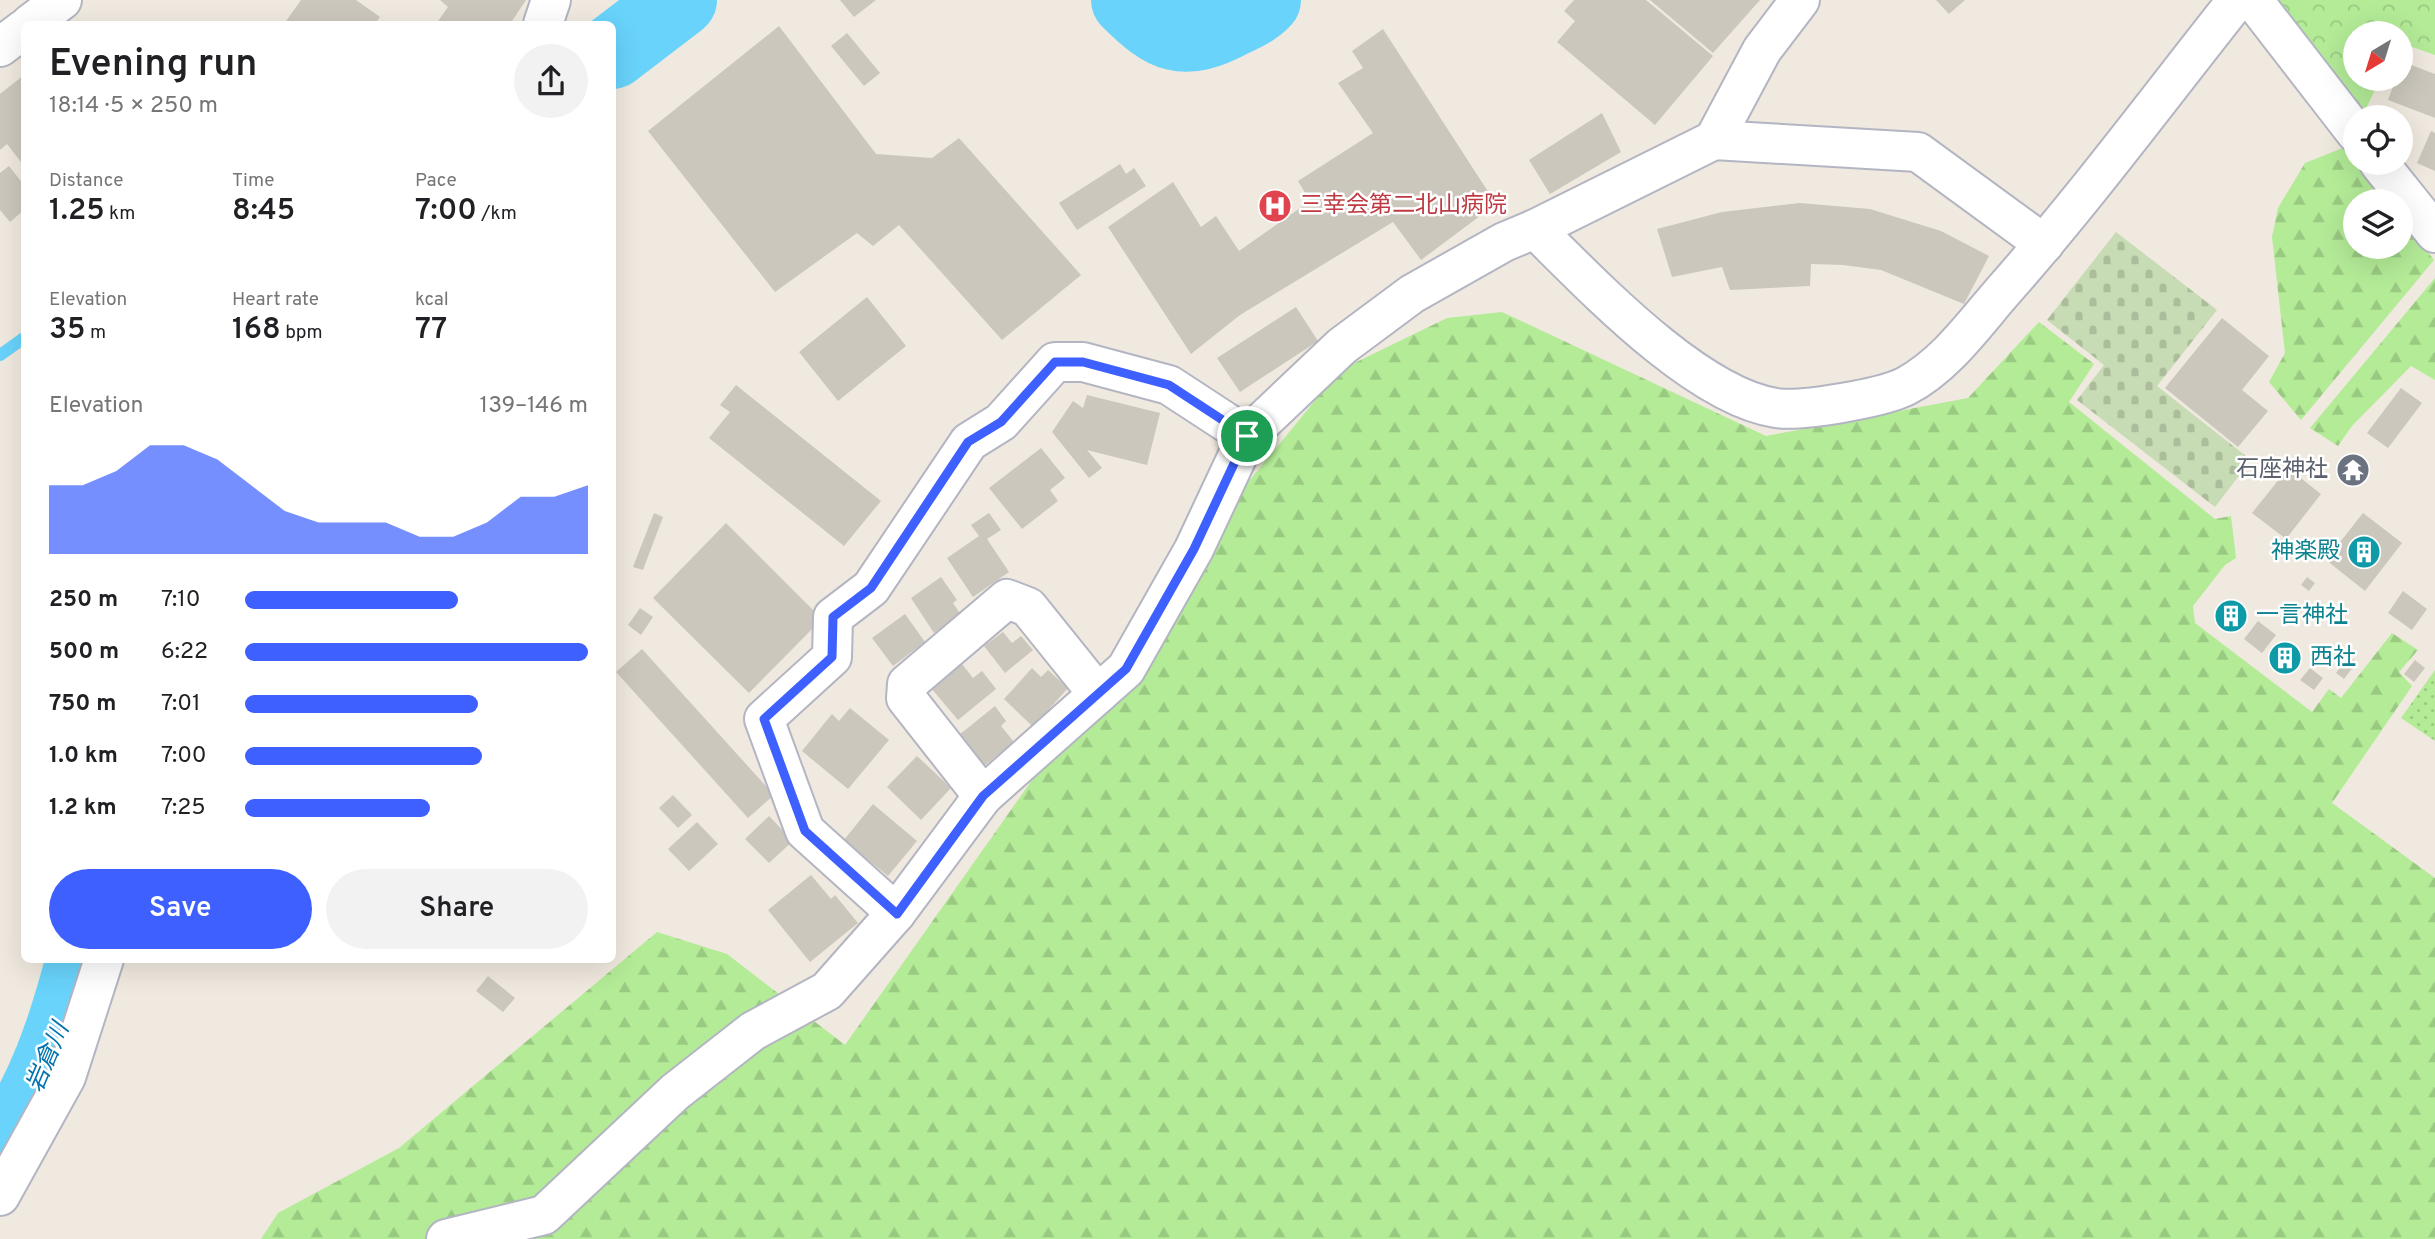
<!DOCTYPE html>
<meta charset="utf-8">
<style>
body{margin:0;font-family:Overpass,"Noto Sans JP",sans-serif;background:#f2f2f2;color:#202124;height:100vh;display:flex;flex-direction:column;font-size:26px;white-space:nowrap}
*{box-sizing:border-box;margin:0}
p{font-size:23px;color:#757577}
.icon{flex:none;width:38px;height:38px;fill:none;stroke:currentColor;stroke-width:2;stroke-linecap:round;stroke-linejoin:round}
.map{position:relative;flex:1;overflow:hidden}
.drawer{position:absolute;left:21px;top:21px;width:595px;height:942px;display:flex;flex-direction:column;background:#fff;border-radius:10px;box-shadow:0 7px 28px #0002}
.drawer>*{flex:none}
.needle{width:46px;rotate:218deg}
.controls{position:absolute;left:2343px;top:21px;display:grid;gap:14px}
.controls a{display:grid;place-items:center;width:70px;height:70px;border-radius:50%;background:#fff;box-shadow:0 7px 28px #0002;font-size:35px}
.pin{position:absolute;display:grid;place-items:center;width:60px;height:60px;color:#fff;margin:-30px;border:4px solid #fff;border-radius:50%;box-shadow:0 2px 7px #0007}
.round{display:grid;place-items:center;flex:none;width:74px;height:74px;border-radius:37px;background:#f2f2f2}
.overview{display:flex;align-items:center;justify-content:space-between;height:119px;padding:0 28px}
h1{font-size:38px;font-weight:600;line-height:52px}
.figures{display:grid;grid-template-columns:repeat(3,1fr);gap:10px;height:119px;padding:7px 28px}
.figures div{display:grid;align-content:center}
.figures b{font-size:30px;font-weight:600}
.figures small{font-size:19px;font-weight:400}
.figures p{font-size:19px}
.chart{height:196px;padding:14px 28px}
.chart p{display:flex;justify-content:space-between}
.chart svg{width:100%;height:126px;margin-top:7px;fill:#3d60ff;opacity:.7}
.action{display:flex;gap:14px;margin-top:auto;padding:14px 28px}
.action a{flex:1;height:80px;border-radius:42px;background:#3d60ff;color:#fff;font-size:28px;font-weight:600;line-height:80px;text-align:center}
.action a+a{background:#f2f2f2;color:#202124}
ul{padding:0 28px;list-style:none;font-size:23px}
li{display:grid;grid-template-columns:112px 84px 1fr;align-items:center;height:52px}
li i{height:18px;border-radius:9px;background:#3d60ff}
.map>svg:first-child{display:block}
</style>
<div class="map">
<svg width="2435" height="1239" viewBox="0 0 2435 1239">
<defs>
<pattern id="grass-dots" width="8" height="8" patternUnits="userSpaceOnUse" patternTransform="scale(1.75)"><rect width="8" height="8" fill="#b3eb97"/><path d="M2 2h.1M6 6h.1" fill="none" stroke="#9aca82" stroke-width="1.8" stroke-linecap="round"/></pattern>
<pattern id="forest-firs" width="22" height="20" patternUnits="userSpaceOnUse" patternTransform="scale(1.75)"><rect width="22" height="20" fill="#b3eb97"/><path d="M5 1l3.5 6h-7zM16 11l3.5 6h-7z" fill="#9aca82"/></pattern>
<pattern id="cemetery-stones" width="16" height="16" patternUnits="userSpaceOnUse" patternTransform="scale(1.75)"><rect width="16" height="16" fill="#c7dcb4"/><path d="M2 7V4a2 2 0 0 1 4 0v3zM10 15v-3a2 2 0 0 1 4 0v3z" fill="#abbd9b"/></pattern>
<pattern id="park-crowns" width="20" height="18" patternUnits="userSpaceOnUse" patternTransform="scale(1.75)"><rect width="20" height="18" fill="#b3eb97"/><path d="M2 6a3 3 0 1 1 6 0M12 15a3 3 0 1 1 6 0" fill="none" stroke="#9aca82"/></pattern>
</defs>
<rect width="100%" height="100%" fill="#f0e9df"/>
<path fill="url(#grass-dots)" d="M2435,670v71l-34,-23z"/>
<g fill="url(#forest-firs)">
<path d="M2345,147l43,54h-32v46h45v-29l33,42 -133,160 -32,-38 16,-29 -13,-116 6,-29 27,-45z"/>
<path d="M2435,278v102l-24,-14 -59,60 -14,20 -28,-18z"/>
<path d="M1502,312l264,124 202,-38 71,-76 55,42 -25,38 146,117 16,-3 5,42 -11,7 -32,41 2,17 117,89 17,-23 12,9 51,-65 26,17 -19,22 13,14 -80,117 103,75v361h-2174l17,-26 121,-65 258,-216 70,22 118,91 360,-510 135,-165 107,-52z"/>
</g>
<path fill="url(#cemetery-stones)" d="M2116,232l101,78 -60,76 94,74 -36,47 -138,-107 27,-35 -57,-45z"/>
<path fill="url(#park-crowns)" d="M2279,0h156v55l-34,-12v-10h-45v46h24l-18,38 -84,-107z"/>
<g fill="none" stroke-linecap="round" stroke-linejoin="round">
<path stroke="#69d3fb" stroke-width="12" d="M0,355l24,-17"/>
<g stroke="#69d3fb" stroke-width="74">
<path d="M1128,0c37,37 55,46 104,20 11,-5 24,-11 32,-20"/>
<path d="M612,52l68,-52"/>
<path d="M0,1151c43,-54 66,-126 83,-192"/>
</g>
</g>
<g fill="#cbc7bd">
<path d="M301,0h55l24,17 -5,7h-91z"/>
<path d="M440,0h86l-16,24h-74l12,-17z"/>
<path d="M840,0h36l-22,17z"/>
<path d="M1574,0h72l67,56 -58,69 -98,-83 18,-21 -11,-10z"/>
<path d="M1650,0h110l-47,53z"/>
<path d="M1936,0h29l-16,14z"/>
<path d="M779,26l97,128 56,4 27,-20 122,137 -79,65 -103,-115 -26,21 -16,-13 -82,59 -127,-161z"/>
<path d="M1383,29l113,175 -75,56 -28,-38 -153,93 -49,39 -83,-127 65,-45 28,45 15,-11 23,35 71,-50 -12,-20 75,-48 -35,-50 25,-15 -11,-17z"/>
<path d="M847,33l33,40 -16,13 -33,-40z"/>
<path d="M2403,62l32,12v44l-47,-18 8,-21h5z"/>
<path d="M24,75v91l-17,-22 -7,6v-56z"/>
<path d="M1602,113l19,39 -71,42 -21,-34z"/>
<path d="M2431,131l4,2v38l-18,-8z"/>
<path d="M1120,164l6,10 8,-6 12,18 -69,44 -18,-27z"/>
<path d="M9,166l15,19v25l-14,12 -10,-12v-37z"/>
<path d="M1800,203l70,6 71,22 48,25 -25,48 -83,-34 -38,-5 -32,-1 -1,22 -80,4 -8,-23 -50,10 -15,-48 65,-17z"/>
<path d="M867,297l39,49 -68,55 -39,-49z"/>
<path d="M1296,307l22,34 -78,51 -23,-34z"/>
<path d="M2222,318l47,38 -27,34 26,21 -30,36 -73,-59z"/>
<path d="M736,385l145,116 -37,45 -135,-108 21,-26 -10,-7z"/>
<path d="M2401,388l21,15 -34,45 -21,-15z"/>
<path d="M1087,395l73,18 -13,52 -60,-15 15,18 -13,10 -37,-46 21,-31 10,7z"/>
<path d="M1041,448l24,30 -15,12 8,11 -36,28 -33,-41z"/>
<path d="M2288,468l33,26 -35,45 -34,-26z"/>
<path d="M654,513l9,4 -20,53 -10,-3z"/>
<path d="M989,513l12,17 -14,9 22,33 -36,25 -26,-39 32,-22 -8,-11z"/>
<path d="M2363,513l39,30 -37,48 -39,-31z"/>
<path d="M726,523l96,96 -73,74 -96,-95z"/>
<path d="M941,577l16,23 -4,3 8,12 -27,18 -23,-35z"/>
<path d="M2307,577l8,6 -6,8 -8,-6z"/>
<path d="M2403,591l24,18 -15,21 -24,-17z"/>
<path d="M2229,605l13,10 -9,11 -13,-10z"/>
<path d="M640,608l13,9 -12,18 -13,-10z"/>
<path d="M905,614l20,28 -32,24 -21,-28z"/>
<path d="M2258,621l18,14 -14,18 -18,-14z"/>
<path d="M1003,632l9,11 9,-7 12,14 -28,23 -21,-27z"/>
<path d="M2281,641l21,17 -13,17 -21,-17z"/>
<path d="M642,649l132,146 -26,23 -132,-146z"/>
<path d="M2349,656l8,6 -13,17 -8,-6z"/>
<path d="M2415,660l10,8 -11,14 -10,-8z"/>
<path d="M962,664l11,14 9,-7 14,18 -38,31 -27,-32z"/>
<path d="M1032,668l9,9 7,-7 20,18 -35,39 -29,-28z"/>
<path d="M2310,668l13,10 -9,12 -14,-10z"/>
<path d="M995,706l11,15 -5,5 13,16 -30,24 -25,-31z"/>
<path d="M850,708l39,32 -41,49 -46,-38 30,-37 7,7z"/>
<path d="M917,756l34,32 -30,32 -34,-33z"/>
<path d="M673,795l19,20 -14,13 -19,-20z"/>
<path d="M873,804l44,37 -29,35 -44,-36z"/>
<path d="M769,816l24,25 -24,22 -24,-24z"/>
<path d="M697,822l21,22 -29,27 -21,-22z"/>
<path d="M811,875l20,24 4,-4 23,28 -48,39 -42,-52z"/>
<path d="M488,976l27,22 -12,14 -27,-21z"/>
</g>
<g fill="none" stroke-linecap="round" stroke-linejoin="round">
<defs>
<g id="street">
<path d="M2253,0l103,133"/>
<path d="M30,24l32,-24"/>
<path d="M543,24l8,-24"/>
<path d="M0,47l24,-18"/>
<path d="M1714,140l48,-90 38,-50"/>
<path d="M2379,163l56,70"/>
<path d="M1535,229c57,56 161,167 241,179 25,4 107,-10 130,-22 40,-21 69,-63 98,-96 82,-93 156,-193 233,-290"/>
<path d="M983,796l143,-127 68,-120 53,-113"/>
<path d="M896,913l-91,-82 -41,-112 68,-62 1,-40 38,-29 98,-146 32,-20 54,-60h28l86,23 78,51 95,-90 70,-52 92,-52 31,-13 179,-89 204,12 126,92"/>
<path d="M0,1196l66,-119 38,-118"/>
<path d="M446,1239l98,-24 131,-123 78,-61 74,-40 69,-78 87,-117 -77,-98 1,-14 100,-85 21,8 70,87"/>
</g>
</defs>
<use href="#street" stroke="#b3b5c2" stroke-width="42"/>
<use href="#street" stroke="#fff" stroke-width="38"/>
</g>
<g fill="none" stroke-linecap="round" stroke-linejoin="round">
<defs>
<path id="route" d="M1055,362h28l86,23 78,51 -53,113 -68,120 -143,127 -86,118 -92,-83 -41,-112 68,-62 1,-40 38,-29 97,-146 33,-20z"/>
</defs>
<use href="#route" stroke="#fff" stroke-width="14"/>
<use href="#route" stroke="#3d60ff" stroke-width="9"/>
</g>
<defs>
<symbol id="hospital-disc" viewBox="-11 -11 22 22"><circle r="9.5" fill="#e0444e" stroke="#fff"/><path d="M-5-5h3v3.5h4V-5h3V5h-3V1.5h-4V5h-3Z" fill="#fff"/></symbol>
<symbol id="temple-disc" viewBox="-11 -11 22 22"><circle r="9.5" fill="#6b7280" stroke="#fff"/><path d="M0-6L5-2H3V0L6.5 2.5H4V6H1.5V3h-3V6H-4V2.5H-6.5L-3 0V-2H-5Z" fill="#fff"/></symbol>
<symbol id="building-disc" viewBox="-11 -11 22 22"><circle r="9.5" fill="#0f9aa8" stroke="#fff"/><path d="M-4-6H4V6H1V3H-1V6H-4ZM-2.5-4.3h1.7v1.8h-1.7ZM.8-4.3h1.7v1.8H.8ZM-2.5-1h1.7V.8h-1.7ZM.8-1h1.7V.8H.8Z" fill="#fff"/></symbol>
</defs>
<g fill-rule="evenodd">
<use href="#hospital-disc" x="1256" y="187" width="38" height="38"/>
<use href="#temple-disc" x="2334" y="451" width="38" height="38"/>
<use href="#building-disc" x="2345" y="533" width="38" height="38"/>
<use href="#building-disc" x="2212" y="597" width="38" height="38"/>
<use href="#building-disc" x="2266" y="639" width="38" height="38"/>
</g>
<g text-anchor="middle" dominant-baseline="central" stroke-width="5" stroke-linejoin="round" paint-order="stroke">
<g font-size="23" fill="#be3a42" stroke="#fff" text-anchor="start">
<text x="1300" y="206">三幸会第二北山病院</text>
</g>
<g font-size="23" fill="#5b616d" stroke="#fff" text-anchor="end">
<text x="2328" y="470">石座神社</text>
</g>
<g font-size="23" fill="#0d838f" stroke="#fff" text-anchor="start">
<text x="2340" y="552" text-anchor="end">神楽殿</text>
<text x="2256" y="616">一言神社</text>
<text x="2310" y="658">西社</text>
</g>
<g font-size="24" font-style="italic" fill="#0072af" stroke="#fff">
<text transform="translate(49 1058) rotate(-67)">岩倉川</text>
</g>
</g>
</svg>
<div class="controls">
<a><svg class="needle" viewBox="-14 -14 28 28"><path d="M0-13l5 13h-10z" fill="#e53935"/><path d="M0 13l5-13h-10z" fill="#757577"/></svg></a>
<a><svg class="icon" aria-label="locate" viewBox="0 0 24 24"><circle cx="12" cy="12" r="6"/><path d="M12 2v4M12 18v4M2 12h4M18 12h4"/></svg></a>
<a><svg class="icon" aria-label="layers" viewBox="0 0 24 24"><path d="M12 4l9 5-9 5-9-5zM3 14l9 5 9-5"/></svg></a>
</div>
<div class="pin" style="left:1247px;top:436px;background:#1e9e55"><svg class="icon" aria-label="arrive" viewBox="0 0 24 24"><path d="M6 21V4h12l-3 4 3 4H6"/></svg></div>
<section class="drawer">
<div class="overview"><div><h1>Evening run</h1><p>18:14 · 5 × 250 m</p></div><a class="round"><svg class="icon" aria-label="share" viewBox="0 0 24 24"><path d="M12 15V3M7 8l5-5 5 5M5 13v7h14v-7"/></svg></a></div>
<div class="figures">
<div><p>Distance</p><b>1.25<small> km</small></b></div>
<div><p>Time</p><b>8:45</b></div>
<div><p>Pace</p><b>7:00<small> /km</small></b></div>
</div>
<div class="figures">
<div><p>Elevation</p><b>35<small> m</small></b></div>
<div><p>Heart rate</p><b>168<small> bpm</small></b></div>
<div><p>kcal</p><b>77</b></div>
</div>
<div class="chart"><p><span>Elevation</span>139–146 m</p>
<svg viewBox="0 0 160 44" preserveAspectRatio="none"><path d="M0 44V20L10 20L20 15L30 6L40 6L50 11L60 20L70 29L80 33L90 33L100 33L110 38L120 38L130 33L140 24L150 24L160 20V44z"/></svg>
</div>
<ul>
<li><b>250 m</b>7:10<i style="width:62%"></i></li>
<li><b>500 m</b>6:22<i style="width:100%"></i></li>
<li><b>750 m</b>7:01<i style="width:68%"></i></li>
<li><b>1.0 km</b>7:00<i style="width:69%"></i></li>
<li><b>1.2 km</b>7:25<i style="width:54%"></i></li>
</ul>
<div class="action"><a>Save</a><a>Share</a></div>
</section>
</div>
